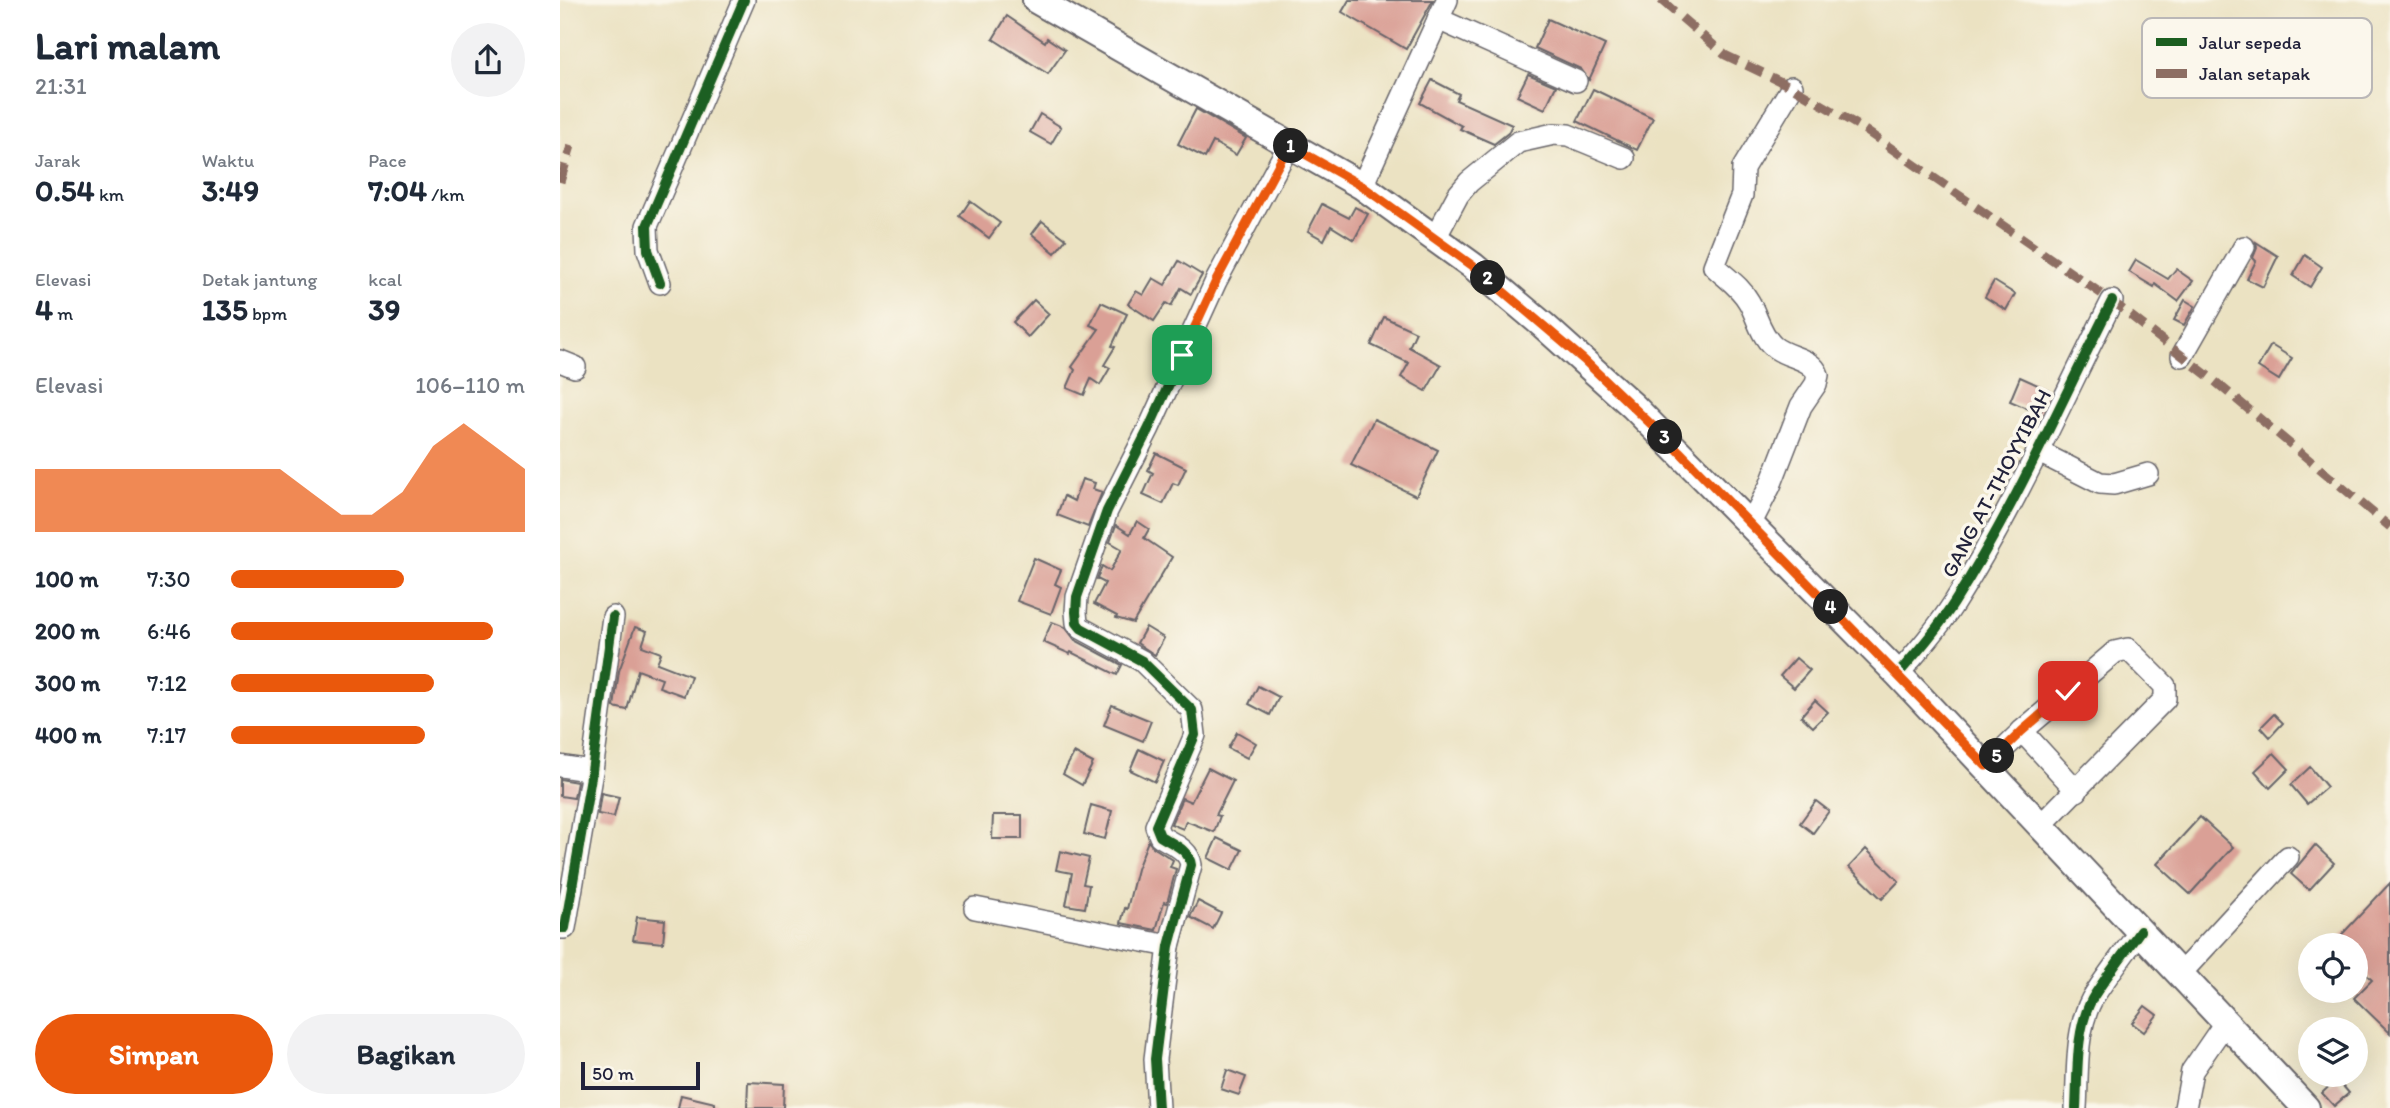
<!DOCTYPE html>
<html lang="id">
<meta charset="utf-8">
<style>
body{margin:0;font-family:Itim,sans-serif;background:#f2f2f3;color:#1f2937;height:100vh;display:flex;flex-direction:column;font-size:26px;white-space:nowrap}
*{box-sizing:border-box;margin:0}
p{font-size:23px;color:#747a83}
.icon{flex:none;width:38px;height:38px;fill:none;stroke:currentColor;stroke-width:2;stroke-linecap:round;stroke-linejoin:round}
.map{position:relative;flex:1;overflow:hidden}
.drawer{display:flex;flex-direction:column;background:#fff;width:560px}
.drawer>*{flex:none}
.tools{position:absolute;left:1738px;top:933px;display:grid;gap:14px}
.tools a{display:grid;place-items:center;width:70px;height:70px;border-radius:50%;background:#fff;box-shadow:0 7px 28px #0002;font-size:35px}
.scale{position:absolute;left:21px;bottom:18px;width:119px;box-sizing:border-box;padding-left:7px;border:4px solid #22223b;border-top:0;font-size:19px;line-height:24px;white-space:nowrap;color:#22223b;-webkit-text-stroke:5px #fbf7ec;paint-order:stroke}
.pin{position:absolute;display:grid;place-items:center;width:60px;height:60px;color:#fff;margin:-30px;border-radius:14px;box-shadow:0 4px 10px #0006}
.km{position:absolute;width:35px;height:35px;margin:-18px;border-radius:50%;background:#222;color:#fff;font-size:19px;line-height:35px;text-align:center}
.round{display:grid;place-items:center;flex:none;width:74px;height:74px;border-radius:37px;background:#f2f2f3}
.summary{display:flex;align-items:center;justify-content:space-between;height:119px;padding:0 35px}
h1{font-size:38px;font-weight:700;line-height:52px}
.metrics{display:grid;grid-template-columns:repeat(3,1fr);gap:10px;height:119px;padding:7px 35px}
.metrics div{display:grid;align-content:center}
.metrics b{font-size:30px;font-weight:700}
.metrics small{font-size:19px;font-weight:400}
.metrics p{font-size:19px}
.chart{height:196px;padding:14px 35px}
.chart p{display:flex;justify-content:space-between}
.chart svg{width:100%;height:126px;margin-top:7px;fill:#ea580c;opacity:.7}
.button{display:flex;gap:14px;margin-top:auto;padding:14px 35px}
.button a{flex:1;height:80px;border-radius:42px;background:#ea580c;color:#fff;font-size:28px;font-weight:700;line-height:80px;text-align:center}
.button a+a{background:#f2f2f3;color:#1f2937}
ul{padding:0 35px;list-style:none;font-size:23px}
li{display:grid;grid-template-columns:112px 84px 1fr;align-items:center;height:52px}
li i{height:18px;border-radius:9px;background:#ea580c}
main{display:flex;flex:1;min-height:0}
.map>svg:first-child{display:block}
</style>
<main>
<section class="drawer">
<div class="summary"><div><h1>Lari malam</h1><p>21:31</p></div><a class="round"><svg class="icon" aria-label="share" viewBox="0 0 24 24"><path d="M12 15V3M7 8l5-5 5 5M5 13v7h14v-7"/></svg></a></div>
<div class="metrics">
<div><p>Jarak</p><b>0.54<small> km</small></b></div>
<div><p>Waktu</p><b>3:49</b></div>
<div><p>Pace</p><b>7:04<small> /km</small></b></div>
</div>
<div class="metrics">
<div><p>Elevasi</p><b>4<small> m</small></b></div>
<div><p>Detak jantung</p><b>135<small> bpm</small></b></div>
<div><p>kcal</p><b>39</b></div>
</div>
<div class="chart"><p><span>Elevasi</span>106–110 m</p>
<svg viewBox="0 0 160 44" preserveAspectRatio="none"><path d="M0 44V22L10 22L20 22L30 22L40 22L50 22L60 22L70 22L80 22L90 30L100 38L110 38L120 30L130 14L140 6L150 14L160 22V44z"/></svg>
</div>
<ul>
<li><b>100 m</b>7:30<i style="width:59%"></i></li>
<li><b>200 m</b>6:46<i style="width:89%"></i></li>
<li><b>300 m</b>7:12<i style="width:69%"></i></li>
<li><b>400 m</b>7:17<i style="width:66%"></i></li>
</ul>
<div class="button"><a>Simpan</a><a>Bagikan</a></div>
</section>
<div class="map">
<svg width="1830" height="1108" viewBox="0 0 1830 1108">
<rect width="100%" height="100%" fill="#fbf7ec"/>
<filter id="ink" filterUnits="userSpaceOnUse"><feTurbulence type="fractalNoise" baseFrequency=".0143" numOctaves="2"/><feDisplacementMap in="SourceGraphic" scale="14" xChannelSelector="R" yChannelSelector="G"/><feConvolveMatrix kernelMatrix="1 2 1 2 8 2 1 2 1" color-interpolation-filters="sRGB"/></filter>
<filter id="wash" filterUnits="userSpaceOnUse"><feTurbulence type="fractalNoise" baseFrequency=".00686" numOctaves="4" result="noise"/><feDisplacementMap in="SourceGraphic" scale="28" xChannelSelector="R" yChannelSelector="G"/><feGaussianBlur stdDeviation="1.57" result="paint"/><feColorMatrix in="noise" values="0 0 0 0 0 0 0 0 0 0 0 0 0 0 0 0 0 1.4 0 .05"/><feComposite in="paint" operator="in"/></filter>
<g filter="url(#wash)">
<rect width="100%" height="100%" fill="#ebe2c2"/>
<g id="blocks">
<g fill="#daa096">
<path d="M789,0h84l-27,49 -64,-37z"/>
<path d="M447,16l38,26 2,-4 18,12 -17,24 -55,-35z"/>
<path d="M988,19l57,26 -16,35 -8,-11 -46,-21z"/>
<path d="M968,74l28,12 -11,23 -28,-13z"/>
<path d="M872,80l27,14 -3,6 56,25 -4,8 -14,11 -34,-15 2,-3 -42,-23z"/>
<path d="M1033,89l60,29 -16,32 -60,-29z"/>
<path d="M636,109l50,29 -10,17 -23,-13 -8,16 -27,-14z"/>
<path d="M480,114l21,13 -10,17 -21,-12z"/>
<path d="M410,201l30,22 -11,15 -29,-22z"/>
<path d="M762,204l27,14 6,-11 13,7 -14,26 -23,-14 -7,14 -16,-9z"/>
<path d="M482,221l24,18 -11,14 -23,-19z"/>
<path d="M1696,242l22,14 -15,31 -16,-8 9,-18 -3,-3 4,-10z"/>
<path d="M1745,255l17,12 -12,20 -17,-11z"/>
<path d="M1576,260l32,19 8,-10 17,12 -15,20 -23,-17 -1,3 -25,-15z"/>
<path d="M619,261l23,14 -11,19 -10,-6 -10,18 -5,-3 -12,18 -26,-17 8,-13 7,4 10,-17 12,7z"/>
<path d="M1434,281l21,13 -9,16 -21,-13z"/>
<path d="M474,300l15,14 -21,23 -15,-15z"/>
<path d="M1625,300l10,6 -11,19 -10,-5z"/>
<path d="M541,302l26,12 -15,32 3,1 -11,18 6,3 -10,17 -9,-6 -7,16 -17,-7 8,-18 -3,-3 27,-38 -9,-4z"/>
<path d="M824,317l32,15 -7,15 32,18 -15,26 -25,-14 8,-14 -38,-18z"/>
<path d="M1711,345l21,13 -13,22 -21,-13z"/>
<path d="M1460,377l29,13 -9,24 -30,-13z"/>
<path d="M814,419l64,31 -22,46 -65,-31z"/>
<path d="M596,453l30,15 -8,17 -5,-2 -10,21 -20,-9 10,-22 -5,-3z"/>
<path d="M522,479l13,4 -2,6 9,3 -14,35 -31,-12 7,-19 10,5z"/>
<path d="M577,521l12,8 -5,9 28,19 -39,66 -17,-5 1,-2 -23,-12 11,-21 -8,-4 5,-13 8,5 12,-22 -12,-7 6,-17 14,9z"/>
<path d="M474,558l27,12 -6,14 6,3 -10,27 -34,-13z"/>
<path d="M492,622l13,5 10,13 47,25 -5,10 -46,-23 -1,2 -27,-12z"/>
<path d="M75,627l12,4 -5,15 19,7 -4,10 34,13 -7,20 -25,-9 3,-8 -24,-9 -11,40 -13,-3 5,-36z"/>
<path d="M586,627l18,11 -9,17 -18,-12z"/>
<path d="M1236,658l14,12 -16,18 -14,-12z"/>
<path d="M698,686l21,11 -9,18 -21,-11z"/>
<path d="M1255,700l13,12 -15,15 -12,-11z"/>
<path d="M552,705l39,16 -8,20 -39,-16z"/>
<path d="M1714,714l9,9 -13,14 -9,-10z"/>
<path d="M677,732l19,11 -9,15 -19,-10z"/>
<path d="M579,749l25,12 -9,21 -25,-12z"/>
<path d="M514,753l19,10 -11,22 -19,-11z"/>
<path d="M1714,753l15,16 -19,19 -15,-17z"/>
<path d="M1750,767l17,20 -20,17 -16,-19z"/>
<path d="M648,768l25,13 -17,34 4,1 -6,16 -28,-11 -3,8 -12,-5 11,-26 9,4z"/>
<path d="M0,779l17,3 -3,16 -14,-2z"/>
<path d="M41,793l18,4 -5,20 -16,-3z"/>
<path d="M1256,801l13,10 -16,22 -13,-10z"/>
<path d="M531,805l21,6 -7,28 -21,-5z"/>
<path d="M433,815h29v24h-30z"/>
<path d="M1640,817l33,30 -43,47 -33,-30z"/>
<path d="M657,838l25,12 -10,20 -24,-12z"/>
<path d="M588,841l5,6 20,13 -3,7 6,2 -9,34 -3,-1 -8,28 -35,-7 4,-15 2,1 10,-40z"/>
<path d="M1755,845l19,18 -25,27 -18,-16z"/>
<path d="M1306,849l33,32 -17,18 -33,-32z"/>
<path d="M500,851l29,7 -6,26 6,1 -4,23 -19,-3 6,-32 -16,-3z"/>
<path d="M1830,883v150l-36,-35 18,-18 -16,-15v-20h-24z"/>
<path d="M638,901l23,12 -8,16 -23,-12z"/>
<path d="M77,917l28,3 -2,23 -30,-3z"/>
<path d="M1585,1006l12,9 -13,17 -12,-9z"/>
<path d="M667,1070l19,7 -7,18 -18,-6z"/>
<path d="M1777,1079l12,14 -15,13 -12,-13z"/>
<path d="M188,1082l36,2 -1,24h-36z"/>
<path d="M121,1095l34,8v5h-37z"/>
</g>
</g>
</g>
<g filter="url(#ink)">
<use href="#blocks" fill-opacity="0" stroke="#68656a" stroke-width="2"/>
<g fill="none" stroke-linecap="round" stroke-linejoin="round">
<defs>
<g id="minor">
<path d="M878,19l138,62"/>
<path d="M802,186l85,-186"/>
<path d="M875,238l23,-43 11,-13 49,-40 36,-8 14,1 56,23"/>
<path d="M100,283l-12,-33 -1,-24 97,-226"/>
<path d="M1622,356l62,-109"/>
<path d="M0,361l15,6"/>
<path d="M1477,451l63,32 14,1 34,-10"/>
<path d="M1190,525l20,-39 31,-80 15,-22 2,-9c-6,-18 -32,-17 -45,-29 -13,-12 -16,-30 -24,-44 -9,-16 -23,-24 -35,-36l28,-71 1,-27 49,-81"/>
<path d="M1338,674c20,-23 40,-46 56,-71 61,-96 107,-201 158,-302"/>
<path d="M1462,731l55,60"/>
<path d="M0,766l32,5"/>
<path d="M1426,766l36,-35 93,-79 13,-3 37,37v13l-124,126"/>
<path d="M415,908l194,38"/>
<path d="M0,928h5l27,-157 21,-154"/>
<path d="M1620,974l108,-117"/>
<path d="M598,1108l-3,-49 14,-113 22,-81c-2,-16 -19,-21 -31,-29l-4,-10 39,-91 -3,-25 -50,-49 -61,-33 -4,-5 -1,-11 1,-15 30,-86 42,-83 67,-147 73,-136"/>
<path d="M1516,1108c2,-35 -1,-77 16,-109 14,-23 32,-45 48,-68"/>
<path d="M1625,1108l7,-37 33,-48"/>
</g>
<path id="major" d="M476,0l326,186 111,80 70,59 90,81 265,268 408,434"/>
</defs>
<use href="#minor" stroke="#68656a" stroke-width="24"/>
<use href="#major" stroke="#68656a" stroke-width="30"/>
<use href="#minor" stroke="#fff" stroke-width="21"/>
<use href="#major" stroke="#fff" stroke-width="26"/>
<g stroke="#8d6e63" stroke-width="9" stroke-dasharray="18 9" stroke-linecap="butt">
<path d="M1101,0l64,55 67,32 67,39 253,175 100,78 178,148"/>
<path d="M0,182l11,-36"/>
</g>
<defs>
<g id="cycleway">
<path d="M100,283l-12,-33 -1,-24 97,-226"/>
<path d="M1338,674c20,-23 40,-46 56,-71 61,-96 107,-201 158,-302"/>
<path d="M0,928h5l27,-157 21,-154"/>
<path d="M598,1108l-3,-49 14,-113 22,-81c-2,-16 -19,-21 -31,-29l-4,-10 39,-91 -3,-25 -50,-49 -61,-33 -4,-5 -1,-11 1,-15 30,-86 42,-83 67,-147 73,-136"/>
<path d="M1516,1108c2,-35 -1,-77 16,-109 14,-23 32,-45 48,-68"/>
</g>
</defs>
<use href="#cycleway" stroke="#fbf7ec" stroke-width="15"/>
<use href="#cycleway" stroke="#1b5e20" stroke-width="10"/>
</g>
</g>
<g fill="none" stroke-linecap="round" stroke-linejoin="round" filter="url(#ink)">
<defs>
<path id="route" d="M622,355l34,-74 73,-136 73,41 111,80 111,94 95,91 307,315 36,-35 46,-40"/>
</defs>
<use href="#route" stroke="#fff" stroke-width="14"/>
<use href="#route" stroke="#ea580c" stroke-width="9"/>
</g>
<g text-anchor="middle" dominant-baseline="central" stroke-width="7" stroke-linejoin="round" paint-order="stroke">
<g font-size="21" fill="#22223b" stroke="#fbf7ec">
<text transform="translate(1436 483) rotate(-62)">GANG AT-THOYYIBAH</text>
</g>
</g>
<rect x="1582" y="18" width="230" height="80" rx="10" fill="#fbf7ec" stroke="#bab7b7" stroke-width="2"/>
<rect x="1596" y="38" width="31" height="8" fill="#1b5e20"/>
<rect x="1596" y="69" width="31" height="9" fill="#8d6e63"/>
<g font-size="19" fill="#22223b">
<text x="1639" y="49">Jalur sepeda</text>
<text x="1639" y="80">Jalan setapak</text>
</g>
</svg>
<div class="tools">
<a><svg class="icon" aria-label="locate" viewBox="0 0 24 24"><circle cx="12" cy="12" r="6"/><path d="M12 2v4M12 18v4M2 12h4M18 12h4"/></svg></a>
<a><svg class="icon" aria-label="layers" viewBox="0 0 24 24"><path d="M12 4l9 5-9 5-9-5zM3 14l9 5 9-5"/></svg></a>
</div>
<div class="scale">50 m</div>
<div class="pin" style="left:622px;top:355px;background:#1e9e55"><svg class="icon" aria-label="arrive" viewBox="0 0 24 24"><path d="M6 21V4h12l-3 4 3 4H6"/></svg></div>
<div class="pin" style="left:1508px;top:691px;background:#d93025"><svg class="icon" aria-label="check" viewBox="0 0 24 24"><path d="M5 12l5 5 9-10"/></svg></div>
<b class="km" style="left:731px;top:146px">1</b>
<b class="km" style="left:928px;top:278px">2</b>
<b class="km" style="left:1105px;top:437px">3</b>
<b class="km" style="left:1271px;top:607px">4</b>
<b class="km" style="left:1437px;top:756px">5</b>
</div>
</main>
